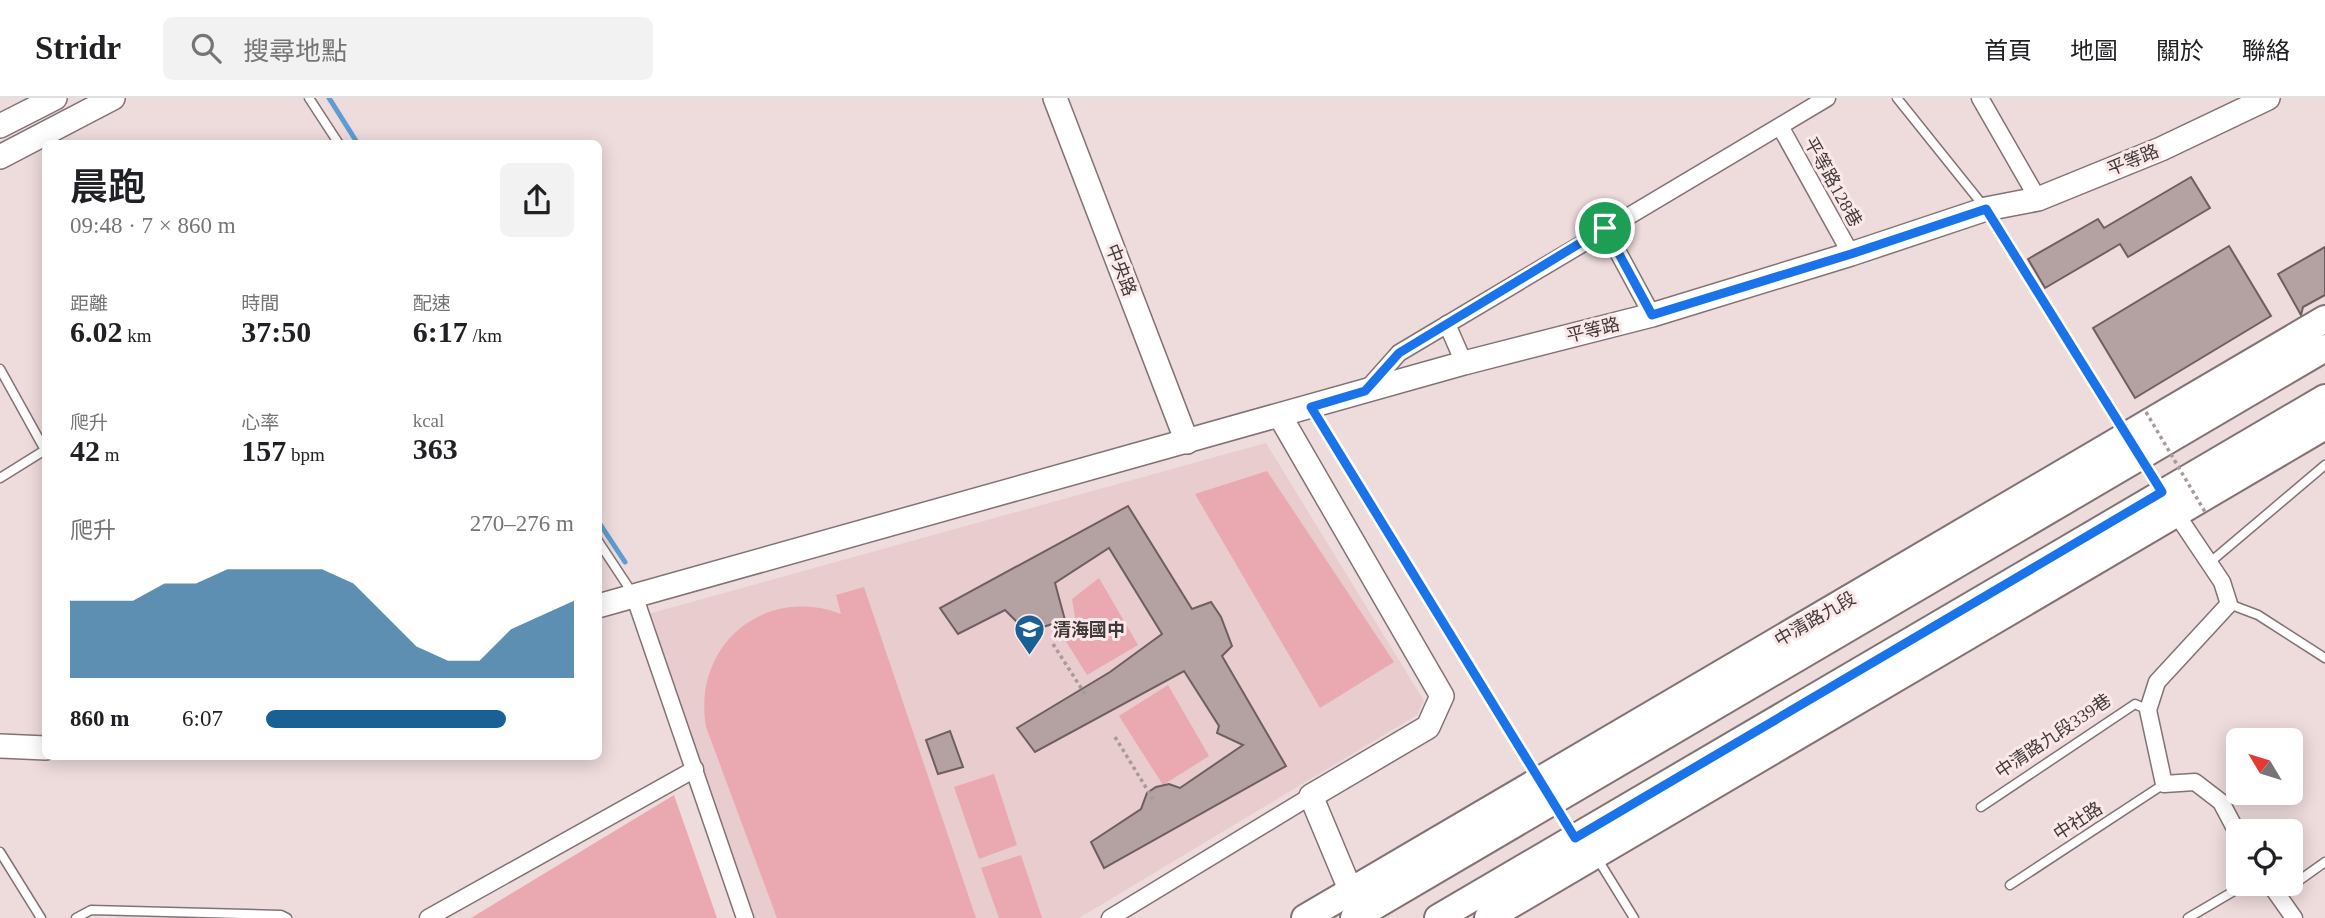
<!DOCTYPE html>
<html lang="zh-TW">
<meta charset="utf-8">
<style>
body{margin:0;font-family:"Times New Roman","Noto Sans TC",serif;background:#f2f2f2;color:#202124;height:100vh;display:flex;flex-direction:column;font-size:26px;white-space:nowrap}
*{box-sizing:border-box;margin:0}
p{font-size:23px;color:#757577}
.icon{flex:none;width:38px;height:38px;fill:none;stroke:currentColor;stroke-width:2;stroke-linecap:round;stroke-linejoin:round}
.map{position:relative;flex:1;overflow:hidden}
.panel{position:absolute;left:42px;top:42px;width:560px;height:620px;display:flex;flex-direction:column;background:#fff;border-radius:10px;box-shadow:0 4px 18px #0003}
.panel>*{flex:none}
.needle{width:46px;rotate:308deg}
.tools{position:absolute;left:2226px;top:630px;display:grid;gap:14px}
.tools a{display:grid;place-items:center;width:77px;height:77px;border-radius:10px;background:#fff;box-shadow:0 4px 18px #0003;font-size:35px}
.pin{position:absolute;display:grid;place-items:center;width:60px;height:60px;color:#fff;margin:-30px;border:4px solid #fff;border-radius:50%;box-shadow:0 2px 7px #0007}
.round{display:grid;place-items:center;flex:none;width:74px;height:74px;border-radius:10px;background:#f2f2f2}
.head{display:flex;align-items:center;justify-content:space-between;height:119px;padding:0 28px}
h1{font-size:38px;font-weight:600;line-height:52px}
.figures{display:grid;grid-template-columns:repeat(3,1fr);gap:10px;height:119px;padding:7px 28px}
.figures div{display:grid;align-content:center}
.figures b{font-size:30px;font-weight:600}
.figures small{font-size:19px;font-weight:400}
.figures p{font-size:19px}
.chart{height:196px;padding:14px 28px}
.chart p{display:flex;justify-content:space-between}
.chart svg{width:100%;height:126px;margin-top:7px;fill:#196094;opacity:.7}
ul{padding:0 28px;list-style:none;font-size:23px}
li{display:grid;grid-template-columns:112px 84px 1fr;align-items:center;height:52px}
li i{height:18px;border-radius:9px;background:#196094}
header{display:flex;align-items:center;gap:42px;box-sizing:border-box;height:98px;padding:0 35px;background:#fff;border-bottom:2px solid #e0e0e0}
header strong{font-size:33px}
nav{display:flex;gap:38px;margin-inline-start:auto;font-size:24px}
.search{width:490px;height:63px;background:#f2f2f2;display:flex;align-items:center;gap:18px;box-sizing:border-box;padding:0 24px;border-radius:10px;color:#757577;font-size:26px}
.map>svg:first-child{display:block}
</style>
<header>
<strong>Stridr</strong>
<div class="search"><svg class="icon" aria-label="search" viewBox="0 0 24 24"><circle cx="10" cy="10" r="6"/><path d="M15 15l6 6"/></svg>搜尋地點</div>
<nav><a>首頁</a><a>地圖</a><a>關於</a><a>聯絡</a></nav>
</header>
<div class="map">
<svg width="2325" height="820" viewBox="0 0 2325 820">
<rect width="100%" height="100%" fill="#eedbdc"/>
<path fill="#e8ccce" d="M1266,345l158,258 -7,14 -338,203h-328l-103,-304z"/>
<g fill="#eaa9b1">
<path d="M1267,373l127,191 -74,46 -125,-214z"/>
<path d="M1099,480l39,67 -51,30 -25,-40 13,-18 -3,-18z"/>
<path d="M864,489l112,331h-199l-71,-191c-14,-82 58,-142 135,-113l-5,-19z"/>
<path d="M1168,587l41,71 -46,29 -44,-69z"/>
<path d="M994,676l23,71 -38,14 -25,-72z"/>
<path d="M674,697l43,123h-246z"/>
<path d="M1021,757l21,63h-43l-18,-50z"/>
</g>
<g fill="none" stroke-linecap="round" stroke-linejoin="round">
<g stroke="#5e9cd1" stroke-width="5">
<path d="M329,0l29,46"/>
<path d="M598,423l27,41"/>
</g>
</g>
<g fill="#b4a2a3" stroke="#6f5e60" stroke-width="2">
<path d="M2191,79l19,31 -82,49 -8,-13 -75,44 -17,-29 70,-40 6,9z"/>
<path d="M2229,148l42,70 -136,82 -42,-70z"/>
<path d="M2325,149v48l-22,12 -2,8 -23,-41z"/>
<path d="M1128,408l64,103 19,-7 10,15 11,29 -10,10 64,110 -182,102 -13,-26 50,-33 6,-16 9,-6 13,-3 11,4 63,-43 -26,-12 2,-7 -35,-55 -149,81 -18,-24 93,-56 52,-38 -53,-86 -54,35 10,37 -38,12 -22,-22 -47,24 -18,-26z"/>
<path d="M950,633l13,36 -25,7 -12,-34z"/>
</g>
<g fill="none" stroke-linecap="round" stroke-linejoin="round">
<defs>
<g id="lane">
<path d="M309,0l30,46"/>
<path d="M1897,0l89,111 139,225"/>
<path d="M0,271l45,81 -45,28"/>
<path d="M1311,309l228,371"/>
<path d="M2142,362l19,30"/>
<path d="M598,443l35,53"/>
<path d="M2208,466l117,-99"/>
<path d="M2229,506l29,11 67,43"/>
<path d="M1554,706l19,31"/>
<path d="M1981,709l154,-103 13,6"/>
<path d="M0,754l41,66"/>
<path d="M1597,760l37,60"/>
<path d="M2010,787l154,-101"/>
<path d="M2281,800l-1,-4 45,-32"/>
<path d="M76,820l15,-8 190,5 6,3"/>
<path d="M2188,820l58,-34"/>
</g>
<g id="street">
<path d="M1980,0l58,101"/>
<path d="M1781,30l70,126"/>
<path d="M1605,130l47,87"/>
<path d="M1447,226l17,39"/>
<path d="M1367,291l32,-36 428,-255"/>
<path d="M2171,408l51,76 7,22 -72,78 -9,28 16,74 31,-2 26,20 17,32"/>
<path d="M634,497l111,323"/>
<path d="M2270,786l24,34"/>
<path d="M428,820l267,-149"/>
<path d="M1110,820l201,-122"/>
</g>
<g id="secondary">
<path d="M1055,0l132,344"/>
<path d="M0,28l55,-28"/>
<path d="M0,59l113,-59"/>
<path d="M1280,318l162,280 -14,31 -117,69 46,110"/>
<path d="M598,508l866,-243 188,-48 199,-61 135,-45 52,-10 123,-50 107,-51"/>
<path d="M0,648l46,2"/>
</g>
<g id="primary">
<path d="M1305,820l1020,-599"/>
<path d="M1354,820l971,-570"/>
<path d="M1438,820l887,-520"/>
<path d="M1488,820l837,-492"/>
</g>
</defs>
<use href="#lane" stroke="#837274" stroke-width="11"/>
<use href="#street" stroke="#837274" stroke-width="19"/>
<use href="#secondary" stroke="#837274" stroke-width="26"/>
<use href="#primary" stroke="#837274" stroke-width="30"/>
<g stroke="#a8999a" stroke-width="3.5" stroke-dasharray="3.5 3.5" stroke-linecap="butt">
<path d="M1053,546l32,50"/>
<path d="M1115,639l38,62"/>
</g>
<use href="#lane" stroke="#fff" stroke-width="8"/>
<use href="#street" stroke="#fff" stroke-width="16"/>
<use href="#secondary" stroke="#fff" stroke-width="23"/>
<use href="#primary" stroke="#fff" stroke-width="26"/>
<path stroke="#a8999a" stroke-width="3.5" stroke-dasharray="3.5 3.5" stroke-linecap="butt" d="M2146,314l59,100"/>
</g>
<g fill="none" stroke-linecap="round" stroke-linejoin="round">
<defs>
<path id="route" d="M1986,111l176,283 -587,346 -264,-431 54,-16 34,-38 206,-125 47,87 199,-61z"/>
</defs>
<use href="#route" stroke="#fff" stroke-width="14"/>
<use href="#route" stroke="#1a73e8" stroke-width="9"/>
</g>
<defs>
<symbol id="school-pin" viewBox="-11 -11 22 30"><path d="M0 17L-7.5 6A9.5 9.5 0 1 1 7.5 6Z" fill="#196094" stroke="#fbe8e9"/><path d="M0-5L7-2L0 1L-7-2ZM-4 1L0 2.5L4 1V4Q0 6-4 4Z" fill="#fff"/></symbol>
</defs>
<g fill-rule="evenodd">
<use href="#school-pin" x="1012" y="514" width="35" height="47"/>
</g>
<g text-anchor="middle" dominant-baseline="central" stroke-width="6" stroke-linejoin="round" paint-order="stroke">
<g font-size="18" fill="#403939" stroke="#fbe8e9">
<text transform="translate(2133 62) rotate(-22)">平等路</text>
<text transform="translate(1833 84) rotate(61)">平等路128巷</text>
<text transform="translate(1121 172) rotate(69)">中央路</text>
<text transform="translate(1593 232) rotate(-14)">平等路</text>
<text transform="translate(1815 521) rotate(-30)">中清路九段</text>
<text transform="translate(2053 638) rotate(-34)">中清路九段339巷</text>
<text transform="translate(2078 723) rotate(-33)">中社路</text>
</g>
<g font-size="18" font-weight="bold" fill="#403939" stroke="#fbe8e9" text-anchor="start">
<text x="1053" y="532">清海國中</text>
</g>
</g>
</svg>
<div class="tools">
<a><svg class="needle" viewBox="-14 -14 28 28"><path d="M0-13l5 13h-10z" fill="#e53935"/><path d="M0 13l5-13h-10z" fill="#757577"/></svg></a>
<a><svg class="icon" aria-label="locate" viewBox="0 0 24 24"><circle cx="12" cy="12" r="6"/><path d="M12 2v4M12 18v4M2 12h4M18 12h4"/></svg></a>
</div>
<div class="pin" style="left:1605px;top:130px;background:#1e9e55"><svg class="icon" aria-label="arrive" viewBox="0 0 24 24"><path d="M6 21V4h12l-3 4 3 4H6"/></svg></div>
<section class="panel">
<div class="head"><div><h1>晨跑</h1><p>09:48 · 7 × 860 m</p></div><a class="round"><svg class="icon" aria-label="share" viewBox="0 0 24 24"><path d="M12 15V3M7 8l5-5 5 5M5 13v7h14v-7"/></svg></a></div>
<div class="figures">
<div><p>距離</p><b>6.02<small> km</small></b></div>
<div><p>時間</p><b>37:50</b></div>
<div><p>配速</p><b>6:17<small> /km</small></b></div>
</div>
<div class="figures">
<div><p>爬升</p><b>42<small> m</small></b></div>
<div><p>心率</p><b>157<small> bpm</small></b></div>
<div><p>kcal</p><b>363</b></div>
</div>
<div class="chart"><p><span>爬升</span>270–276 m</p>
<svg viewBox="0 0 160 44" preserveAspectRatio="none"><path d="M0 44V17L10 17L20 17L30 11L40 11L50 6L60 6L70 6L80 6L90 11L100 22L110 33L120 38L130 38L140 27L150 22L160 17V44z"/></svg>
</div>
<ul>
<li><b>860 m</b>6:07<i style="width:78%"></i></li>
</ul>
</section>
</div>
